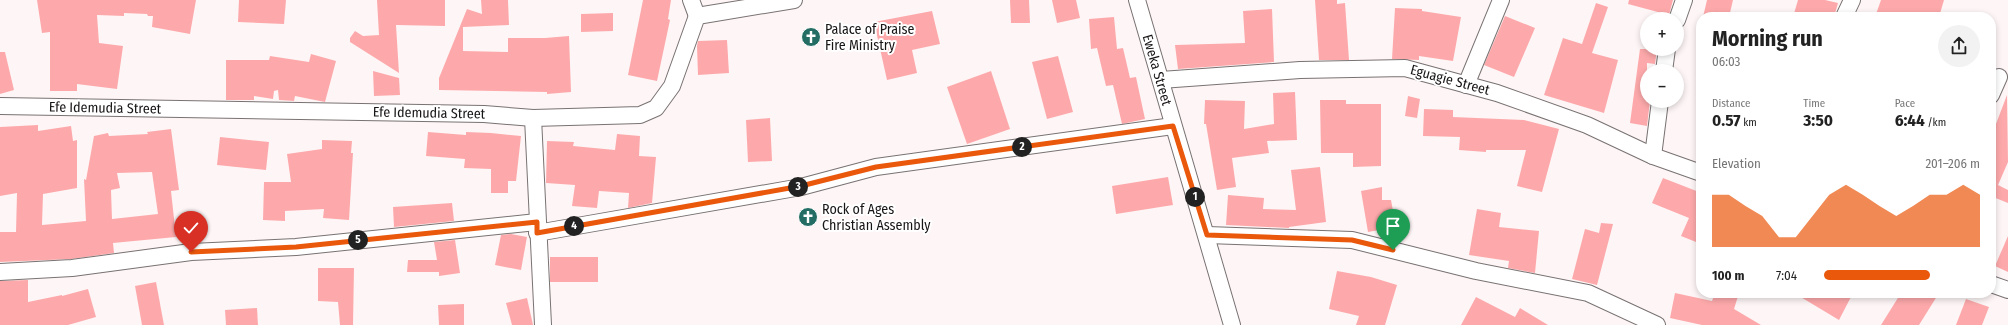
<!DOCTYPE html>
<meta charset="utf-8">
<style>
body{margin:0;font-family:"Fira Sans Condensed",sans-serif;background:#f2f2f2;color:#222;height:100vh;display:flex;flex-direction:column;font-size:15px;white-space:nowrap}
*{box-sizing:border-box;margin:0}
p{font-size:13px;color:#767676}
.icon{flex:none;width:22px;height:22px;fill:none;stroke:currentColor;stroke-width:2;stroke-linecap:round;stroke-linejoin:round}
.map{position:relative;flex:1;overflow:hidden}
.sheet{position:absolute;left:1696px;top:12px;width:300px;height:286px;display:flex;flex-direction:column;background:#fff;border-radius:16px;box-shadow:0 2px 6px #0003}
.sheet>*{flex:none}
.controls{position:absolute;left:1640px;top:12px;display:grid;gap:8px}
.controls a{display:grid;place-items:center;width:44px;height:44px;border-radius:50%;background:#fff;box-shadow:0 2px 6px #0003;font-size:20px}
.pin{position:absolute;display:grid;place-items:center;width:34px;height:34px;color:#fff;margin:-41px -17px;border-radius:50% 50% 50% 0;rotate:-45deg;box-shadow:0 0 4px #0007}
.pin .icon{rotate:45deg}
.km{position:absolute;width:20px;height:20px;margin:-10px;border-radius:50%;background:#222;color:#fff;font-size:11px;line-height:20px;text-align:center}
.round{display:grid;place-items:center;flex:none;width:42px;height:42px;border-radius:21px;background:#f2f2f2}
.overview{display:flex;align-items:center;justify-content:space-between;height:68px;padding:0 16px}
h1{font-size:22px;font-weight:700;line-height:30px}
.figures{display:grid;grid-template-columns:repeat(3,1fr);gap:6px;height:68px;padding:4px 16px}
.figures div{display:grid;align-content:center}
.figures b{font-size:17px;font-weight:700}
.figures small{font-size:11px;font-weight:400}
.figures p{font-size:11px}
.chart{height:112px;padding:8px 16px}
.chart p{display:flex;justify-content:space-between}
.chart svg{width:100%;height:72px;margin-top:4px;fill:#ea580c;opacity:.7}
ul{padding:0 16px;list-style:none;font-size:13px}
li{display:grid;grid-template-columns:64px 48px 1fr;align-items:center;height:30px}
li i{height:10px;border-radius:5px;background:#ea580c}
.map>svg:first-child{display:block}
</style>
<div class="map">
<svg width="2008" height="325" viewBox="0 0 2008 325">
<rect width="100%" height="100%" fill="#fef6f6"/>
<g fill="#fda9ab" fill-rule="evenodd">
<path d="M37,0h159l-6,34 -38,-7 1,-11h-5l-1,-2 -23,-1v3l-27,-1 2,28 24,3 -6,43 -40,-5v7h-27v-59l-8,1z"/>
<path d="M239,0h47l-2,24 -46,-2z"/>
<path d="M377,0h68v26l-49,-1 3,48 -49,-31v-4l5,-7 8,5 16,-1z"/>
<path d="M481,0h27l1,25 -46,2v24l45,1v-14h37l24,-2 2,56 -24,2v-2l-108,-2v-12l28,-69 15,5z"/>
<path d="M643,0h28l-3,19 2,1 -13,61 -29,-6z"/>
<path d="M1010,0h19l1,23h-19z"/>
<path d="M1052,0h24l4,18 -23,5z"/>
<path d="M1315,0h22v4l8,-1 4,57h-30z"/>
<path d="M1629,0h44l-4,15 -41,-11z"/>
<path d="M1707,0h26l-4,17h-26z"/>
<path d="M1798,0h27l13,3 -4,14h-41z"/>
<path d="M1881,0h63l-5,17h-64z"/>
<path d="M1596,3l12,4 -16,46 26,7 -14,53 -60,-18 19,-57 19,6z"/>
<path d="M1395,8l27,1v2l39,6 -8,44 -34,-5v4l-27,-1z"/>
<path d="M1272,9l2,53 -96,7 -3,-24 70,-2 -2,-32z"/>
<path d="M932,11l8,33 -28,6 5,23 -30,7 -13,-58z"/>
<path d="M613,13v18l-32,1v-18z"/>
<path d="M1505,16l30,12 -21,49 -30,-12z"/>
<path d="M1114,17l3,32 6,-1 7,30 6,-1 9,42 -23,5 -9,-39 -7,1 -9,-38 -6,1 -2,-30z"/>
<path d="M727,40l2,33 -31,2 -1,-29 1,-5z"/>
<path d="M1640,49h17l-2,15 -8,-1v38h3l-3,25 -17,-3z"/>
<path d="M0,52h5l9,38 -14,4z"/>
<path d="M311,54l25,7 -11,41 -30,-6 -1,5 -15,-1 -1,-10 -4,1 -1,8 -19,-3v4h-28v-40h43l1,-4 39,6z"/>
<path d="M1058,56l15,56 -26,7 -15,-57z"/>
<path d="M373,71l26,7 1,17 -26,1z"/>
<path d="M991,71l19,58 -43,15 -20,-57z"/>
<path d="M1295,92l2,48 -30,1 2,12 -37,5 4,29 -19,3 -11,-66h-2l1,-24 40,1 -1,28 30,-5 -1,-31z"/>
<path d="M2007,95l1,67 -10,23 10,5v13l-15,-6 -2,3v-63z"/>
<path d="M1408,96l12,3 -3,19 -12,-2z"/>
<path d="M1320,100h26v4h35v62l-28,1v-14h-32z"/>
<path d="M1424,109l29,1v7l71,3 35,9 -17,63 -25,-6 9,-36h-40v2l-27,-2 1,-13 -37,-1z"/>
<path d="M770,118l2,43 -24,1 -2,-42z"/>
<path d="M38,125v6l33,-5 2,15 4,-1v48l-34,6 -1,31 44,-4 -2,-42 2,1 8,-44 14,-3 1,3 39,-2 -1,-2 24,-3 8,61 -8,1 5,46 -63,6 1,10 -43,6 -71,3v-30h16l1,-39 -17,3v-69zM152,172l6,42 -46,5 -1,-29 9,-2 -3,-15z"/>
<path d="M428,132l38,3v-3l25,1 30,3 -5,45h-8v12h-17v-24l-27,-1 1,-9 -39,-3z"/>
<path d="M617,134l23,2 -1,20 17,1 -4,46 -24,5 1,-15 -30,-2 -2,17 -25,-2 3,-21 -29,-2 1,-42 27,1 -1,4 42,4z"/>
<path d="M220,137l49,5 -3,28 -49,-5z"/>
<path d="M322,140l30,1 -1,12h2l-4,67 -26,-2 1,-9 -39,2v10l-22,-1 1,-38h27l-4,-28 35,-5z"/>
<path d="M1320,167l6,55 -37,5v1l-63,-3 2,-30 36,3 -1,11 33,1 -5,-40z"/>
<path d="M1168,177l5,28 -57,9 -4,-28z"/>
<path d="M1663,178l36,14 2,-3v55l-20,-8 8,-18 -37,-15z"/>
<path d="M1382,187v13h9l5,27 -28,5 -7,-41z"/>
<path d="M452,203l2,18 -60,6 -1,-20z"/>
<path d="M1477,209l24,4 -2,14 40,4 -4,42 -27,-5 1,-7 -40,-6z"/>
<path d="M1601,223l12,1 -16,61 -25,-6 13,-50 14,4z"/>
<path d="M511,234l16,3 -6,33 -26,-5 6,-30z"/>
<path d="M2008,236v36l-13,-6z"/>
<path d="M455,240l5,33 -21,3v-4h-32l1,-12h29l-3,-18z"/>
<rect x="550" y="257" width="48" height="25"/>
<path d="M318,268h36l-1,57h-13l-2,-23 -20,-1z"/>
<path d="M1337,271l34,6 26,8 -12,40h-29l3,-9 -30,-7z"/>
<path d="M28,280v22l34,-7v1l26,-7 8,28 -28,8h-68v-44z"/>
<path d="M156,282l8,43h-22l-7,-39z"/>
<path d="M1675,293l37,8 3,-8h24l-5,16 27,16h-59l-32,-7z"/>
<path d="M1794,293h59l-14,27z"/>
<path d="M1901,293h38l-20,32h-38z"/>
<path d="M1476,297l39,20 5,-9 28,17h-87z"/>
<path d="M527,298l6,27h-21l-6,-22z"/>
<path d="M1966,299l23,8 -7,18h-26z"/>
<path d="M464,304v21h-25l-1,-20z"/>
<path d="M257,308l1,17h-32l-1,-15z"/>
</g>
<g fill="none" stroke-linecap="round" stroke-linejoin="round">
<defs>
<g id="street">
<path d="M691,0l6,16"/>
<path d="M1137,0l95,325"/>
<path d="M1844,17l8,-17"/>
<path d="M1677,20l7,-20"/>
<path d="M1664,71l3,-22"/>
<path d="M1161,80l139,-10 105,-2 92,25 90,32 66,31 48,17"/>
<path d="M1466,85l35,-85"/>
<path d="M1991,95l8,-18"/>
<path d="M0,106l484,8 49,4 107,-3 16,-7 16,-22 25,-70 97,-16"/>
<path d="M533,118l10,207"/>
<path d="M1653,156l7,-55"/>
<path d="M537,233l264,-46 75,-20 297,-41"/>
<path d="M1207,235l145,5 124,31 112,22 69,32"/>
<path d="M0,272l72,-4 119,-16 105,-5 241,-25"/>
<path d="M1991,284l17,6"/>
</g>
</defs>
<use href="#street" stroke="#797272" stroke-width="18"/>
<use href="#street" stroke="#fff" stroke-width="16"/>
</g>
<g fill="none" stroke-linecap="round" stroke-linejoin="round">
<defs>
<path id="route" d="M191,252l105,-5 241,-25v11l264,-47 75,-19 297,-41 34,109 145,5 41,10"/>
</defs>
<use href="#route" stroke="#fff" stroke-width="8"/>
<use href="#route" stroke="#ea580c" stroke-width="5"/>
</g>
<defs>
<symbol id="church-disc" viewBox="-11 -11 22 22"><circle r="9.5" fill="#246d64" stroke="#fff"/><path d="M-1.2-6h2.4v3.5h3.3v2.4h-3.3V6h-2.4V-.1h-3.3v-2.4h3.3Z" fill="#fff"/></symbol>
</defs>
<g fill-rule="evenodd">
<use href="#church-disc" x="800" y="26" width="22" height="22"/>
<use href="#church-disc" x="797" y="206" width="22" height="22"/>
</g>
<g text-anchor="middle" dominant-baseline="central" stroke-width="4" stroke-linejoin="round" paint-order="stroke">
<g font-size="14" fill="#181515" stroke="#fff" text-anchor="start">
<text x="825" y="29">Palace of Praise<tspan x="825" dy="16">Fire Ministry</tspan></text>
<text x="822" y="209">Rock of Ages<tspan x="822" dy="16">Christian Assembly</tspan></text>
</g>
<g font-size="14" fill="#181515" stroke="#fff">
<text transform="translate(1157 70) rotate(74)">Eweka Street</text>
<text transform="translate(1450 80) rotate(15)">Eguagie Street</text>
<text transform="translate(105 108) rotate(1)">Efe Idemudia Street</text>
<text transform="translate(429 113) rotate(1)">Efe Idemudia Street</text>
</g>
</g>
</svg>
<div class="controls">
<a>+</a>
<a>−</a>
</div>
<div class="pin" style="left:1393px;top:250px;background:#1e9e55"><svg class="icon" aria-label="arrive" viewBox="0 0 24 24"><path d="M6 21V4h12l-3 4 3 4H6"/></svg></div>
<div class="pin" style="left:191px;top:252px;background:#d93025"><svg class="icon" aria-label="check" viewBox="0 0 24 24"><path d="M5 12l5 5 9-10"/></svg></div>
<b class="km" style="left:1195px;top:197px">1</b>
<b class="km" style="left:1022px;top:147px">2</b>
<b class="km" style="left:798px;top:187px">3</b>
<b class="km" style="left:574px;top:226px">4</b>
<b class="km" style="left:358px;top:240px">5</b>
<section class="sheet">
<div class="overview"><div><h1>Morning run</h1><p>06:03</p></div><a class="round"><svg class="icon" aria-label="share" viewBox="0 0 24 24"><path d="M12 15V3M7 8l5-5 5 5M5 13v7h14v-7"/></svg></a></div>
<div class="figures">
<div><p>Distance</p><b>0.57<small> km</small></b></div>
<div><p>Time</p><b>3:50</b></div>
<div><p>Pace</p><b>6:44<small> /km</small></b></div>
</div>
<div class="chart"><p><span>Elevation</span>201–206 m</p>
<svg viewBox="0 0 160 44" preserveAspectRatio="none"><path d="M0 44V12L10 12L20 19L30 25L40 38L50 38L60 25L70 12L80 6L90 12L100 19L110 25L120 19L130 12L140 12L150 6L160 12V44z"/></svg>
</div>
<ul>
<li><b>100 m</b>7:04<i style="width:68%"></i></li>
</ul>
</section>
</div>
